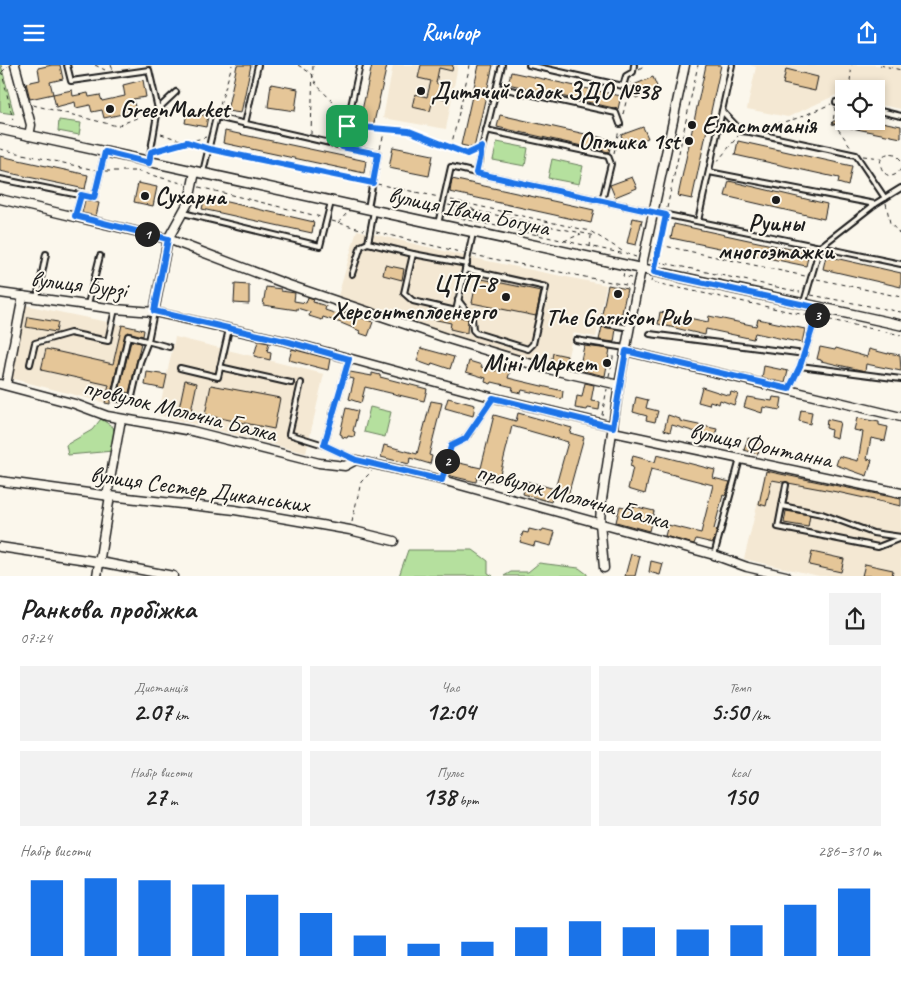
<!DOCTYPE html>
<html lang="uk">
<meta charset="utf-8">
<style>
body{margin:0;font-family:Caveat,sans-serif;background:#f2f2f2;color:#222;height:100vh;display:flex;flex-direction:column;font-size:19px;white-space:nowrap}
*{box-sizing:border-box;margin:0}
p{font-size:16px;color:#767676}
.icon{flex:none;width:28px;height:28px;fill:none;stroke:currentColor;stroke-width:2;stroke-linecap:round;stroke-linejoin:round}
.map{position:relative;height:511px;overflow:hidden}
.panel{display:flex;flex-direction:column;background:#fff;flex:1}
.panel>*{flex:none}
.fabs{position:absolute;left:835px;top:15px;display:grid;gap:10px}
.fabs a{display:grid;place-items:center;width:50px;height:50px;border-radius:0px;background:#fff;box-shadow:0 2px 8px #0003;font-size:25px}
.pin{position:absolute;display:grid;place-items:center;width:42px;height:42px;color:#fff;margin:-21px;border-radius:10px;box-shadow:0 2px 8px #0006}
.km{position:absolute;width:25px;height:25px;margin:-12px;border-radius:50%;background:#222;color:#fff;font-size:14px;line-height:25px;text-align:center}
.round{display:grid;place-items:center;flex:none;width:52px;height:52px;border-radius:0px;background:#f2f2f2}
.overview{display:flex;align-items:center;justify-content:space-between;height:85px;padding:0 20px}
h1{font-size:28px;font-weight:700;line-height:38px}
.stats{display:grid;grid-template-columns:repeat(3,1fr);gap:8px;height:85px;padding:5px 20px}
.stats div{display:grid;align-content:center;border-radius:0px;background:#f2f2f2;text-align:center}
.stats b{font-size:25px;font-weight:700}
.stats small{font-size:14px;font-weight:400}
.stats p{font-size:14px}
.chart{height:140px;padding:10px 20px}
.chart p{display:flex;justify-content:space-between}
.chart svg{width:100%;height:90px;margin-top:5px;stroke:#1a73e8;stroke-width:6}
header{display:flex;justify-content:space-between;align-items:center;height:65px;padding:0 20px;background:#1a73e8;color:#fff;font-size:22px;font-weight:700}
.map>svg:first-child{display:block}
</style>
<header><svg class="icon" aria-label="menu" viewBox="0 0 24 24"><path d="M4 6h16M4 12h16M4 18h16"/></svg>Runloop<svg class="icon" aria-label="share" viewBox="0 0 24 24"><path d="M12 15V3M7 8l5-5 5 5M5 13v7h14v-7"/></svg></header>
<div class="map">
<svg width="901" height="511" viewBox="0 0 901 511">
<rect width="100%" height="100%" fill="#fbf7ec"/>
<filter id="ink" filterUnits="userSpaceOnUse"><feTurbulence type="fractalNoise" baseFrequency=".02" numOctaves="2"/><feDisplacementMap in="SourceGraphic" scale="10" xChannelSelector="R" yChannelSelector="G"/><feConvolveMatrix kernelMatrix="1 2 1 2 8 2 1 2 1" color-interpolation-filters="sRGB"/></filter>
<g filter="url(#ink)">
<g fill="#f4e8d3">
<path d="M393,0h65l-12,64 -63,-11z"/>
<path d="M750,0h151v44l-25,-5v-15h-32v8l-8,-2 -48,22 -41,-8 9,-42z"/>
<path d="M357,165l116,28 133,27 -10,52 -23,-4 -8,37 -101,-29 -126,-45z"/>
<path d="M25,240l97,20 -17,78 -95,-25z"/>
<path d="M175,272l149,37 -18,79 -148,-38z"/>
<path d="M766,404l135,29v78h-82l-75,-17z"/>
</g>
<g fill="#b5e09e" stroke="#687e5d">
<path d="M0,0h1l13,49 -14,-2z"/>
<path d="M59,55l22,3 -2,12 -21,-4z"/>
<path d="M497,77l31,6 -3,18 -32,-6z"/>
<path d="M552,94l31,7 -4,18 -31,-6z"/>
<path d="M370,342l21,5 -6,25 -21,-5z"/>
<path d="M101,354l12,8 2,7 -2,17 -45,4 -2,-10 26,-15z"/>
<path d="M408,485h65l15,11v12l5,3h-94z"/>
<path d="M539,498l40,5 8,6v2h-83l7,-4h17z"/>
</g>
<g fill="#e5c698" stroke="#1c1c1c">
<path d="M52,0h8l3,14 -13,3 3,12 -23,5 -4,-16 14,-3 -2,-12z"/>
<path d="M237,0h14l-10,48 -14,-2z"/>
<path d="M372,0h15l-14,62 -14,-3z"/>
<path d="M421,0h32l-1,6 -13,-3 -3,15 13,3 -3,13 -12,-3 -4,15 -18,-4 3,-13 12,3 4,-16 -13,-3z"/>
<path d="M479,0h14l-19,83 -13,-3z"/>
<path d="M706,0h15l-29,134 -14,-3z"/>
<path d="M786,4l32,8 -3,14 -32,-7z"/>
<path d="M511,7l110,24 -3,13 -110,-25z"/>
<path d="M653,12l5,12 -22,9 -5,-12z"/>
<path d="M143,15l3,17 -13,2 3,12 -32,7 -2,-8 -10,2 -2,-7 -14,3 -1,-6 -19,5 -3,-13 19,-4 1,6 15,-3 1,4 11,-2 2,6 23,-5 -2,-11z"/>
<path d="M271,19l27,5 -3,22 -27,-4z"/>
<path d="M187,47l21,4 -2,11 -21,-4z"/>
<path d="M500,50l112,25 -3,12 -112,-25z"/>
<path d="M833,56h44l24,5v12l-69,-14z"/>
<path d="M643,62l5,11 -22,9 -5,-12z"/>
<path d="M225,66l141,30 -2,12 -141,-30z"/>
<path d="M738,76l114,25 -4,20 -10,-3 1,-5 -104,-23z"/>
<path d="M393,82l40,8 -4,21 -40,-8z"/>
<path d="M0,91l88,19 -3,14 -85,-18z"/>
<path d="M632,112l5,11 -22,9 -5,-12z"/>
<path d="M452,114l142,31 -3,13 -141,-31z"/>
<path d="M729,116l98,23 -3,15 -99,-23z"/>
<path d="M138,118l19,4 -4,19 -19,-4z"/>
<path d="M205,132l109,25 -2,11 -110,-24z"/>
<path d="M85,135l14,3 -3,13 -14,-3z"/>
<path d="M633,153l9,2 -6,25 -9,-2z"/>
<path d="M674,159l135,29 -3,13 -135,-28z"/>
<path d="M826,191l75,17v14l-78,-18z"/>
<path d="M385,200l19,4 -2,11 -19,-5z"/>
<path d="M477,213l64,13 -5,25 -64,-13z"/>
<path d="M235,219l14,1v19l-15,-1z"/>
<path d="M608,220l19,4 -7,33 -19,-3z"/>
<path d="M266,222l15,2v2l14,2 -1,8 12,2 2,-6 6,2 -1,3 13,4 -1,4 18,6 2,-4 28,10 -5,14 -9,-3 1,-2 -19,-8 -18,-6 -1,3 -13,-4 1,-4 -13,-4v2l-34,-5z"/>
<path d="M434,246l34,8 -1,14 -17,-4 1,-6 -19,-4z"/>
<path d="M660,247l48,10 1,-6 47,10 2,-7 47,10 -3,14 -47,-10 -2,6 -47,-10 -1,6 -47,-11z"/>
<path d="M28,252l30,5 -2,10 -30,-5z"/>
<path d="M122,260l22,5 -1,6 -15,-4 -3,3 -15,62v7l-5,-1 4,-18 -68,-15 5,-21 67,15z"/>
<path d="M602,262l14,2 -2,13 -15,-2z"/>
<path d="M131,276l10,2 -12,50 -10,-2z"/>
<path d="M258,276l11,2 -2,9 4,1 -1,7 -16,-4z"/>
<path d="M584,281l26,3 -5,27 -26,-6z"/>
<path d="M820,282l15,3 1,-2 31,9 2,-8 19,5v-1l12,2 1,16 -35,-7 -1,7 -44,-10v-1l-4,-1z"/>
<path d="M421,283l33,9 -4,12 -18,-6 -1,3 -14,-5z"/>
<path d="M292,284l38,10 -2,11 -39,-10z"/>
<path d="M553,288l14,3 -2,11 -14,-3z"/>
<path d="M469,296l13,4 -1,2 15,4 1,-2 13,3 -2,6 55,13 -1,8 -40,-9 -1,3 -9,-2 1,-4 -21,-5 -1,2 -6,-2 1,-4 -20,-6z"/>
<path d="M764,301l24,5 -3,12 -23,-5z"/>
<path d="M147,307l20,3 -3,14 -19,-4z"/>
<path d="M350,307l22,4v-3l8,2v2l47,12 -3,12 -59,-14 -4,16 -12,-4 5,-20 -6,-1z"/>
<path d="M185,315l12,3 -7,33 -12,-3z"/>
<path d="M585,318l9,2 -3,16 9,1 -1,8 -11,-2 -1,2 -12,-2 2,-12 5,1z"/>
<path d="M211,320l69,13 -6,31 -69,-14z"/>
<path d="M702,322l25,8h3l1,-3 7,2 -4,11 -14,-5 -1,4 -9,-3 -1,4 -11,-3z"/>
<path d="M636,332l12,3 -2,8 12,3 -3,11 -9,-2 1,-4 -14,-4z"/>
<path d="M747,332l25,4 1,-4 9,1 -2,12 -17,-3 -1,6 -18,-6z"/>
<path d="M448,333l27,7 -2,11 -28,-8z"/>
<path d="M431,336l11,2 -13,52 3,1 -2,8 -20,-6 -1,6 -28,-7 3,-12 33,9z"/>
<path d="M346,343l12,3 -5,20 2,1 -1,5 -6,-1 -1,2 -5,-1v-2l-2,-1z"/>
<path d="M801,345l11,2 -2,12 -11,-3z"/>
<path d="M518,348l54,15 -2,5 14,4 -17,62 -14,-4 -2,7 -28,-8 3,-13 29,8 13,-47 -56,-16 -14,56 -21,-5 -1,5 -29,-7 4,-14 30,7 13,-53 22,6z"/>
<path d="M668,350l12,4v2l37,8 -3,11 -8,-2v-3l-34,-10 -2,7 -6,-2z"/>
<path d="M857,353l22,4v3l9,2 -3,14 -14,-3 -4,21 5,1 -5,16 -31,-11 3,-9 19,5 5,-29 -9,-2z"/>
<path d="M827,354l13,3 -3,16 -7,-2 1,-6 -5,-2z"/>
<path d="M748,373l13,4 -3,12 -14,-4z"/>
<path d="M657,390l58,15 -2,8 17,4 -5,14 -2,-1 -9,34 3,1 -4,13 -17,-4 -2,5 -29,-8 3,-11 33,8 12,-48 -62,-16 -6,25 -17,-5 5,-22 -3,-1 3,-10 22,6z"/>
<path d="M766,406l135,28v7l-64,-14 -65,-12 -6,26 -7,-2z"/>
<path d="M620,441l13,3v-3l21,5 -5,20 -33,-9z"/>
<path d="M786,446l24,4 -2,12 -24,-4z"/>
<path d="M529,464l13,3 1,-3 12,3 -4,14 -16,-4 -1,4 -14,-4 3,-10 5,1z"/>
<path d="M812,487l32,7 -3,13 -32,-7z"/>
<path d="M631,489l9,2 -5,20h-10z"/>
<path d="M651,496l12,3 -3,11 -11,-3z"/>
<path d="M865,499l28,6 -1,6h-30z"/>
</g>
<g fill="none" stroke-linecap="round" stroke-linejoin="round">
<defs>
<g id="service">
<path d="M67,0l4,16 78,-11 9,39 -9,52"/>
<path d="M529,0l94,21 3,-10 7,-4 1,-7"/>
<path d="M497,22l119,26 4,11"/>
<path d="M836,37l8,1"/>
<path d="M158,44l18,-17"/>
<path d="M876,45l25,6"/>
<path d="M722,46l19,20 9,1 106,23 29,43"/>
<path d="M245,59l13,-59"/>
<path d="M486,65l122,26 3,8 -9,37"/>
<path d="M342,82l18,-82"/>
<path d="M203,107l13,-55 162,37 -10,54"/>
<path d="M709,107l166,32"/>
<path d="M476,108l177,39 248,52"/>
<path d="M0,114l94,19 11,-46"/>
<path d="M183,148l137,33 11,-44"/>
<path d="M75,151l6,-20"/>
<path d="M698,156l34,-156"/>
<path d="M438,159l13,-57 25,6 26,-108"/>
<path d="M368,178l6,-32"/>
<path d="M413,189l-9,39 9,8 43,10 17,-78"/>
<path d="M352,209l9,-28 7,-3 45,11 54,10"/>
<path d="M37,233l9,-44"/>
<path d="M458,235l14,18 1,12 3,3 52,16 5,-5 13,-57 -81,-18"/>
<path d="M804,237l16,-55 55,-43 26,-16"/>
<path d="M88,239l12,-48"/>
<path d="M154,247l-6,29 -8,21 -9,39 -17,-3 14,-62 41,11"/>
<path d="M601,258l29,5"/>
<path d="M650,269l155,20"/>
<path d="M576,275l49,8"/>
<path d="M30,299l5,-21 35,-10 38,8 7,-32"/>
<path d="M800,301l101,13"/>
<path d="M220,302l71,16"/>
<path d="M180,303l38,9 11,-48"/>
<path d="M301,318l-12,51 35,11 32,15"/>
<path d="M789,324l11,-23 19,-58"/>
<path d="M324,380l25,-86"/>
<path d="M442,415l9,-34 14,-7 28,-41"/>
<path d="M786,420l-8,42 100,20 23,-9"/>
<path d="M782,441l40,8 51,19 28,4"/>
<path d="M714,490l26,-96"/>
</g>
<g id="minor">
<path d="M15,0l16,60 -2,11"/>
<path d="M0,134l168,40 118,45 166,56 96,29 71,16"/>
<path d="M0,228l115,16 39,3 135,30 202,55 122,29"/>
<path d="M154,247l14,-73 21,-38 6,-29"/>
<path d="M626,286l275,66"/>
<path d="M0,319l75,20 32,12 85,15 127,32 26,3 11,-6 86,20 272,75 33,12 39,9"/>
<path d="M6,320l17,-89"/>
<path d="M613,367l288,61"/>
<path d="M0,416l110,15 125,14 115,20 44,11"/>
<path d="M107,431l14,-77"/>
<path d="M0,482l100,15 73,14"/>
<path d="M604,503l-4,-45 1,-17 18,-121 18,-97 48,-223"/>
<path d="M97,511l13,-80"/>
</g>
<path id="tertiary" d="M0,64l901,196"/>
</defs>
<use href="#service" stroke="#1c1c1c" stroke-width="8"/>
<use href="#minor" stroke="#1c1c1c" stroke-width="11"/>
<use href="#tertiary" stroke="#1c1c1c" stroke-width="12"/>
<g stroke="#1c1c1c" stroke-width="1" stroke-dasharray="4 4" stroke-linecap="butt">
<path d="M95,0l10,5"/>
<path d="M111,0l2,5"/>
<path d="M298,0l14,9 4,10 27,29"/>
<path d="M880,0l21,5"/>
<path d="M639,4l6,-4"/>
<path d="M2,7l6,-6"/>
<path d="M0,8h2l11,47"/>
<path d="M849,24l3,-24"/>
<path d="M33,40l84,21 34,-14"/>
<path d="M835,42l-2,15 18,25"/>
<path d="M164,45h14l32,6"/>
<path d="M218,47l14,-47"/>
<path d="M623,49l8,-32"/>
<path d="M352,62l57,4 58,23 8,-4"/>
<path d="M762,63l36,-10 33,-14"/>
<path d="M161,69l41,13"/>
<path d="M311,69l2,-69"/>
<path d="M451,82l19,-82"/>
<path d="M380,83l5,-18"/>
<path d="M0,84l95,21"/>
<path d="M213,85l153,32"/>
<path d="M157,86l49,-14"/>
<path d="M614,88l5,-23"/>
<path d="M863,91l19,2"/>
<path d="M901,95l-6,-6c-28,-5 -10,38 6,15"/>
<path d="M717,97l21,-26"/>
<path d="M106,106h30l49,13"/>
<path d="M377,119l62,13"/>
<path d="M199,122l122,30"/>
<path d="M451,135l139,31 37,23 9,3"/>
<path d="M452,136l4,16"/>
<path d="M465,138l26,21"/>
<path d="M886,138l4,20 11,12"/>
<path d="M448,140l148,31"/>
<path d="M667,143l31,-143"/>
<path d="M446,150l179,39"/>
<path d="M332,156l32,9"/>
<path d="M338,158l9,-10"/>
<path d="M376,167l88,21"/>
<path d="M537,170l3,-11"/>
<path d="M564,176l17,-7"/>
<path d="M660,180l145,31"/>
<path d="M590,182l1,-11"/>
<path d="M473,190l158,31"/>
<path d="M650,195l150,32"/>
<path d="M656,195l9,-40"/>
<path d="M624,208l-1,3 8,2"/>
<path d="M652,213l-1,4 159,34"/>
<path d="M817,214l84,18"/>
<path d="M811,230l90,17"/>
<path d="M821,253l80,17"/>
<path d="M609,311l5,-23"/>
<path d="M602,350l5,-26"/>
<path d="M352,457l9,-40 11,-11"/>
</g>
<use href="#service" stroke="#fbf7ec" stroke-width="4"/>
<use href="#minor" stroke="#fbf7ec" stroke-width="8"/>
<use href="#tertiary" stroke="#fbf7ec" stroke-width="9"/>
</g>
</g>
<g fill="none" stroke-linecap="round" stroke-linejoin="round" filter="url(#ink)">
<defs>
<path id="route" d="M347,61l62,5 58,23 15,-7 -6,26 190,42 -12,57 165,36 -19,58 -11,23 -163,-38 -13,76 -120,-29 -28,41 -14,7 -9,34 -86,-20 -32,-15 25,-86 -60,-17 -135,-31 14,-72 -93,-23 6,-21 13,3 11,-46 44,11 2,-11 36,-10 22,7 164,34 5,-29 -36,-7z"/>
</defs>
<use href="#route" stroke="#fff" stroke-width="10"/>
<use href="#route" stroke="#1a73e8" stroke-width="6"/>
</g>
<g fill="#1c1c1c" stroke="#fbf7ec" stroke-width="2">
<circle cx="421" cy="26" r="5"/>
<circle cx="110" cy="44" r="5"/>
<circle cx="692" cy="60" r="5"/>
<circle cx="689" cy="76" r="5"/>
<circle cx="145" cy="131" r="5"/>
<circle cx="776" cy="135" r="5"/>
<circle cx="618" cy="229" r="5"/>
<circle cx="506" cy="232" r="5"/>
<circle cx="607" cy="298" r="5"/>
</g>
<g text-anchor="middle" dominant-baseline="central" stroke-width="4" stroke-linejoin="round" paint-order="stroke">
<g font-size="24" font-weight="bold" fill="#1c1c1c" stroke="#fbf7ec" text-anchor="start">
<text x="431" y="26">Дитячий садок ЗДО №38</text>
<text x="120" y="44">GreenMarket</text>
<text x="702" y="60">Еластоманія</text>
<text x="679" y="76" text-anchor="end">Оптика 1st</text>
<text x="155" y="131">Сухарна</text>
<text x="776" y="158" text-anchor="middle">Руины<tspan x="776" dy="28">многоэтажки</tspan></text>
<text x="496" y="218" text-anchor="end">ЦТП-8<tspan x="496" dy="28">Херсонтеплоенерго</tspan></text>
<text x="618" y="252" text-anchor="middle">The Garrison Pub</text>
<text x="597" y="298" text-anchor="end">Міні Маркет</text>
</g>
<g font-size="24" fill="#1c1c1c" stroke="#fbf7ec">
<text transform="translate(469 146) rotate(12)">вулиця Івана Богуна</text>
<text transform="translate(79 219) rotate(7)">вулиця Бурзі</text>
<text transform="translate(180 345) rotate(14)">провулок Молочна Балка</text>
<text transform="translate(761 380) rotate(12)">вулиця Фонтанна</text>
<text transform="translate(200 424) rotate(8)">вулиця Сестер Диканських</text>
<text transform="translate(573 431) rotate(15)">провулок Молочна Балка</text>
</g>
</g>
</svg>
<div class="fabs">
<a><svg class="icon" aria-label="locate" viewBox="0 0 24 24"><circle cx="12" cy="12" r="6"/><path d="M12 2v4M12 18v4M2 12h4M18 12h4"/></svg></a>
</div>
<div class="pin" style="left:347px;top:61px;background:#1e9e55"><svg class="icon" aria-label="arrive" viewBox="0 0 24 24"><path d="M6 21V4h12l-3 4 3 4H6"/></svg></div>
<b class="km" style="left:147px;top:169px">1</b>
<b class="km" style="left:447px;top:396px">2</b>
<b class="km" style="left:817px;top:250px">3</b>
</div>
<section class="panel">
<div class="overview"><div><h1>Ранкова пробіжка</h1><p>07:24</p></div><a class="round"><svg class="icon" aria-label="share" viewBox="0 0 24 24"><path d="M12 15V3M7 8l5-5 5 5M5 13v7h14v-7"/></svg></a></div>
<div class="stats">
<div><p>Дистанція</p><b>2.07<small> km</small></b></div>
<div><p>Час</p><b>12:04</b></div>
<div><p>Темп</p><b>5:50<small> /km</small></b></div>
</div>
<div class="stats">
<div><p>Набір висоти</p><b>27<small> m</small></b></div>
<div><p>Пульс</p><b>138<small> bpm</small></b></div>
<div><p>kcal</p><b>150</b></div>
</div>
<div class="chart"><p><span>Набір висоти</span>286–310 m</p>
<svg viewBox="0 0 160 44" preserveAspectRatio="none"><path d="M5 44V7M15 44V6M25 44V7M35 44V9M45 44V14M55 44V23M65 44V34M75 44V38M85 44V37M95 44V30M105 44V27M115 44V30M125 44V31M135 44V29M145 44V19M155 44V11"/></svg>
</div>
</section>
